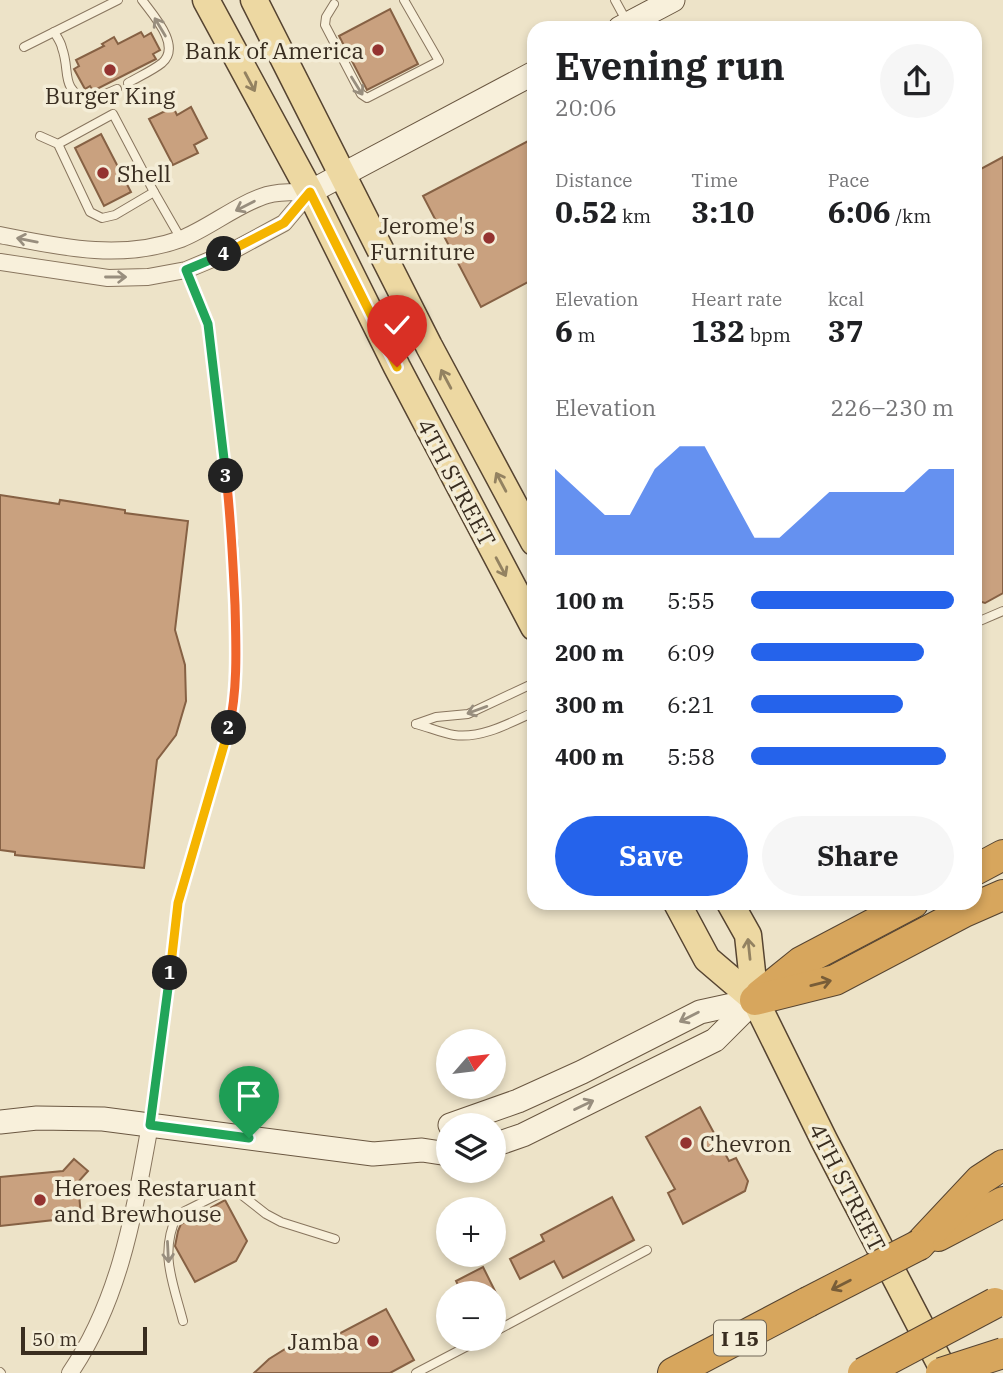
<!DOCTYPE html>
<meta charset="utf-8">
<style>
body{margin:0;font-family:"IBM Plex Serif",serif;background:#f6f6f6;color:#202124;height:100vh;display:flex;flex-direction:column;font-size:26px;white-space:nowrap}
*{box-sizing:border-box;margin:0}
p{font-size:23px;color:#757577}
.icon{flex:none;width:38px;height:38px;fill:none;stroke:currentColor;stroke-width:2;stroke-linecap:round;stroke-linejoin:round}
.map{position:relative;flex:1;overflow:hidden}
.panel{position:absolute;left:527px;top:21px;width:455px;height:889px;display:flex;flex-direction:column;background:#fff;border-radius:21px;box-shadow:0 4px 10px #0003}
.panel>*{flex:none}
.needle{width:46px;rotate:62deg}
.buttons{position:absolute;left:436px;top:1029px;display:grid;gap:14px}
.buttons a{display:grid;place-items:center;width:70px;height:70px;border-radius:50%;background:#fff;box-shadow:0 4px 10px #0003;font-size:35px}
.scale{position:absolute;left:21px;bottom:18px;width:126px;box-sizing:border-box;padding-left:7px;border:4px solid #392d20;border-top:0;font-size:19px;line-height:24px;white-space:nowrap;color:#392d20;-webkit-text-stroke:5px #f4edd7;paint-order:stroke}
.pin{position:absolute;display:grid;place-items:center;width:60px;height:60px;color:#fff;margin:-72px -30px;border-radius:50% 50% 50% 0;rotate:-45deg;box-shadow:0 0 7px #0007}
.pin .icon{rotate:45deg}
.km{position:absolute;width:35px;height:35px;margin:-18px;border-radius:50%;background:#222;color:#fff;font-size:19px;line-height:35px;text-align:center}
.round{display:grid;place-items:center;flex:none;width:74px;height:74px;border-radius:37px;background:#f6f6f6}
.summary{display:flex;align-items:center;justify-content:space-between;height:119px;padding:0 28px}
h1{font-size:38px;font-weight:700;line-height:52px}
.figures{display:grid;grid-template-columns:repeat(3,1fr);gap:10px;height:119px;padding:7px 28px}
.figures div{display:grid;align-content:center}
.figures b{font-size:30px;font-weight:700}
.figures small{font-size:19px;font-weight:400}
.figures p{font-size:19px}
.chart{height:196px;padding:14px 28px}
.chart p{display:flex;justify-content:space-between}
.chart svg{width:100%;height:126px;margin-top:7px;fill:#2563eb;opacity:.7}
.primary-button{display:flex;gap:14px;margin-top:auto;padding:14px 28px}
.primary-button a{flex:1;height:80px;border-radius:42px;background:#2563eb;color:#fff;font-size:28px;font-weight:700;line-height:80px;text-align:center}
.primary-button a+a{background:#f6f6f6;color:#202124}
ul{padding:0 28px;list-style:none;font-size:23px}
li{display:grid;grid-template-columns:112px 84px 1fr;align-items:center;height:52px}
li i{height:18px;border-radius:9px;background:#2563eb}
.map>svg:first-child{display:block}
</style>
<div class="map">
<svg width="1003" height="1373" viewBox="0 0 1003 1373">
<rect width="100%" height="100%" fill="#ede3c8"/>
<g fill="#c9a17f" stroke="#866144" stroke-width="2">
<path d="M390,9l28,55 -51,26 -28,-54z"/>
<path d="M141,32l3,5 7,-4 9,17 -7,4 3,5 -63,32 -3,-5 -5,3 -11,-20 5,-3 -3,-6 28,-14 -2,-2 12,-7 4,7z"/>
<path d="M173,107l4,8 14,-8 16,31 -13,7 4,8 -25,12 -24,-46z"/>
<path d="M101,134l30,58 -27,14 -29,-58z"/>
<path d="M534,138v141l-53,28 -58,-111z"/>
<path d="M1003,157v436l-18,10 -10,-3v-428z"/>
<path d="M0,495l59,9 1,-4 65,10v3l63,8 -13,109 10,35 1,36 -10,34 -19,25 -13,108 -129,-13v-3l-15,-2z"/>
<path d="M700,1107l29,54 7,-3 12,23 -3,10 -62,33 -15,-31 7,-4 -29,-52z"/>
<path d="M74,1159l14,12 -10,11 3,35 -81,9v-49l63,-6z"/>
<path d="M612,1197l22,43 -71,38 -9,-17 -34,18 -10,-20 34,-18 -3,-6z"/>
<path d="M225,1200l22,41 -11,20 -41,21 -20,-36 3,-15 3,-7z"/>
<path d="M483,1267l13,26h-34l-6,-12z"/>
<path d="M386,1309l28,51 -24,13h-136l15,-14 21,-13 43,-9z"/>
</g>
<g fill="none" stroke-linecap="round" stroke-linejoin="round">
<defs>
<g id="lane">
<path d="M615,0l12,22"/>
<path d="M334,4l-8,13 -1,8 36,69 6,4 72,-37 -35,-61"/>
<path d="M54,32c3,5 7,10 8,16 9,24 -3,41 27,53l28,-12"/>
<path d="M24,47l94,-47"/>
<path d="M128,83c10,-6 24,-12 34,-20 20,-17 -9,-48 -20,-63"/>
<path d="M40,136l18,8 32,68 12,6 13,-3 39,-23 -41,-78 -55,30"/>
<path d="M154,192l27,47"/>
<path d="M975,623l28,-12"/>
<path d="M416,724l20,-7 32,-3 66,-31"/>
<path d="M416,724c12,3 25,9 38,11 27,4 56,-12 80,-23"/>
<path d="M150,1124l28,-221 53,-183 5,-72 -2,-101 -26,-223 -22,-54"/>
<path d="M183,1321c-10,-39 -24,-67 -6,-106l48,-24 13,1 28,22 15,8 54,17"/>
<path d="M494,1332l153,-82"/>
<path d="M0,1372l1,1"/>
<path d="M416,1373l65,-34"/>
</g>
<g id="street">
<path d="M0,235c60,12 121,26 181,4 28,-11 58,-36 86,-44 13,-4 29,-3 43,-3"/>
<path d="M0,262l108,16 40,-1 38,-7 48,-20 50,-27 26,-31"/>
<path d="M70,1373c51,-75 64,-161 80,-248"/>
</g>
<g id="secondary">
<path d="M620,28l53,-28"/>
<path d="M310,192l224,-119"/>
<path d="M0,1122l37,-4 66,1 270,35 49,-4 26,4"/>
<path d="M450,1125l68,-24 64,-29 118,-60 55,-12"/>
<path d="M494,1145l29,-10 192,-95 40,-40"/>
</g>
<g id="primary">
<path d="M206,0l104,192 87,175 137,260"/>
<path d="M254,0l175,346 105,196"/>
<path d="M677,903l30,56 48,41"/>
<path d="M730,903l18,32 7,65 69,140 121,233"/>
</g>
<g id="highway">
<path d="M975,870l28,-15"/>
<path d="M760,995l41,-33 112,-59"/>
<path d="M755,1000l80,-20 129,-68 39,-17"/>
<path d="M938,1236l65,-34"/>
<path d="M919,1245l61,-65 23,-15"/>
<path d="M673,1373l135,-71"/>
</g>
</defs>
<use href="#lane" stroke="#88755e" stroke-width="10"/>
<use href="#street" stroke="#88755e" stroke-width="18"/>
<use href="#secondary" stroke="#6a5741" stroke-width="25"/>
<use href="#primary" stroke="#564431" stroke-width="29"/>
<use href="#highway" stroke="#564431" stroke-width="32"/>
<use href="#lane" stroke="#f8f0db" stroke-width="8"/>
<use href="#street" stroke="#f8f0db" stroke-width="16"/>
<use href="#secondary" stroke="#f8f0db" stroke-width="23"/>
<use href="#primary" stroke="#edd8a2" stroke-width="26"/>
<use href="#highway" stroke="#d7a65d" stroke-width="30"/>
<defs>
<g id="highway-bridge">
<path d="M808,1302l111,-57"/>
<path d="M863,1373l132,-70"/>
<path d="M941,1373l62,-20"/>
</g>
</defs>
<use href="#highway-bridge" stroke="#564431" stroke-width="32" stroke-linecap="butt"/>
<use href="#highway-bridge" stroke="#d7a65d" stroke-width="30"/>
</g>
<defs><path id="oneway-shaft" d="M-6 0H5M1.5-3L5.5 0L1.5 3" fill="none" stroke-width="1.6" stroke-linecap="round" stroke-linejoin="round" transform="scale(1.75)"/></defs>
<g stroke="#988e7e">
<use href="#oneway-shaft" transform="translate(160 27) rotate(-121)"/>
<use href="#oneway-shaft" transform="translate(357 86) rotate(58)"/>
<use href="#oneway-shaft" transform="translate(245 206) rotate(153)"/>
<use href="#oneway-shaft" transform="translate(27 240) rotate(-169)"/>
<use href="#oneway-shaft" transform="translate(116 277)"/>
<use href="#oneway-shaft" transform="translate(477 710) rotate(160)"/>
<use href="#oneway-shaft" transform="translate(689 1017) rotate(153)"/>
<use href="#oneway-shaft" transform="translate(584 1105) rotate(-26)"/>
<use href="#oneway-shaft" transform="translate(168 1252) rotate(87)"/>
</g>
<g stroke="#938261">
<use href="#oneway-shaft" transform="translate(250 82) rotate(62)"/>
<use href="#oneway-shaft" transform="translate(446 379) rotate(-118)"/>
<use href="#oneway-shaft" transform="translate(501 482) rotate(-118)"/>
<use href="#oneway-shaft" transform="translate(501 567) rotate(62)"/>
<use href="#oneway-shaft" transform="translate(749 949) rotate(-96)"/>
</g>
<g stroke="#785d38">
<use href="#oneway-shaft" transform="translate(821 983) rotate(-14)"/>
<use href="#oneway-shaft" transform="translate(841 1285) rotate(153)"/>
</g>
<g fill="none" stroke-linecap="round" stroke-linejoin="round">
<defs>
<path id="split-1" d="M170,973l-20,152 99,13"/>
<path id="split-2" d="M170,973l8,-70 51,-175"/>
<path id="split-3" d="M226,476c5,43 7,86 9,129 1,40 3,84 -6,123"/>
<path id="split-4" d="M224,254l-38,16 22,54 18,152"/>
<path id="split-5" d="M224,254l60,-31 26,-31 87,175"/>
</defs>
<use href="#split-1" stroke="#fff" stroke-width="14"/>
<use href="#split-2" stroke="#fff" stroke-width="14"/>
<use href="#split-3" stroke="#fff" stroke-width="14"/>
<use href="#split-4" stroke="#fff" stroke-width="14"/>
<use href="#split-5" stroke="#fff" stroke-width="14"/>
<use href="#split-1" stroke="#22a559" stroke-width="9"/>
<use href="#split-2" stroke="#f5b400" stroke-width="9"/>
<use href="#split-3" stroke="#f0652b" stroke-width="9"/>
<use href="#split-4" stroke="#22a559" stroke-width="9"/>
<use href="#split-5" stroke="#f5b400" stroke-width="9"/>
</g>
<g fill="#943330" stroke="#f4edd7" stroke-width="2.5">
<circle cx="378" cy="50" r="7"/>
<circle cx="110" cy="70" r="7"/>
<circle cx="103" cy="173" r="7"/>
<circle cx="489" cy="238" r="7"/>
<circle cx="686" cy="1143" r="7"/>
<circle cx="40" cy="1200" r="7"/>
<circle cx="373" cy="1341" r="7"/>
</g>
<g text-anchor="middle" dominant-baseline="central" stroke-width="7" stroke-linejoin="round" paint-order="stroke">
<rect fill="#f4edd7" stroke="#716757" stroke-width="2" x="714" y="1320.5" width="52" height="35" rx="5"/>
<g font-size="21" font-weight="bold" fill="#392d20">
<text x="740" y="1338">I 15</text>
</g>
<g font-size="23" fill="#392d20" stroke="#f4edd7" text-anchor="end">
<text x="364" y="50">Bank of America</text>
<text x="110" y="95" text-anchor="middle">Burger King</text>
<text x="117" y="173" text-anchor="start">Shell</text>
<text x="475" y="225">Jerome's<tspan x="475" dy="26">Furniture</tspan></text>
<text x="700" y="1143" text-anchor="start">Chevron</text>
<text x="54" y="1187" text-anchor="start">Heroes Restaruant<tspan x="54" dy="26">and Brewhouse</tspan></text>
<text x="359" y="1341">Jamba</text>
</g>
<g font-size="23" fill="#392d20" stroke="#f4edd7">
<text transform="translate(457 482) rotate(62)">4TH STREET</text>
<text transform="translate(848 1187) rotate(63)">4TH STREET</text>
</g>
</g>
</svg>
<div class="buttons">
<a><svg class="needle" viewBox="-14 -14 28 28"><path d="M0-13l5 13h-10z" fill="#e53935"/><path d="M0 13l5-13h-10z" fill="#757577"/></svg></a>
<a><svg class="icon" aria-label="layers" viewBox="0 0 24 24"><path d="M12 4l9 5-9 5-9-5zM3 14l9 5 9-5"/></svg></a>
<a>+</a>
<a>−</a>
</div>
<div class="scale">50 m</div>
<div class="pin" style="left:249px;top:1138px;background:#1e9e55"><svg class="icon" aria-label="arrive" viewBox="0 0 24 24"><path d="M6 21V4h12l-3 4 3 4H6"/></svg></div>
<div class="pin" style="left:397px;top:367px;background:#d93025"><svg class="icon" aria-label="check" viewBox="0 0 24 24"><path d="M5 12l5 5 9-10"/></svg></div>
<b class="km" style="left:170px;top:973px">1</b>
<b class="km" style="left:229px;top:728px">2</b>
<b class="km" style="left:226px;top:476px">3</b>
<b class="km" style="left:224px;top:254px">4</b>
<section class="panel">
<div class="summary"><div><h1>Evening run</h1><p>20:06</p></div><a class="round"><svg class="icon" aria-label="share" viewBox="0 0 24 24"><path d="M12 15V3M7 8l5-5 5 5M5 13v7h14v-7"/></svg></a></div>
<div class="figures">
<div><p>Distance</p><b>0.52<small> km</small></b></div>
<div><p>Time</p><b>3:10</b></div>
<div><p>Pace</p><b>6:06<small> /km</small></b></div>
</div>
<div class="figures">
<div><p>Elevation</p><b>6<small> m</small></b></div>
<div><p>Heart rate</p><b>132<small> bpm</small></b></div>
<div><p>kcal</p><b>37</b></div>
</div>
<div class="chart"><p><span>Elevation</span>226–230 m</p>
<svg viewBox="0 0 160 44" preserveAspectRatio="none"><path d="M0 44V14L10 22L20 30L30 30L40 14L50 6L60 6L70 22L80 38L90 38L100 30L110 22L120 22L130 22L140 22L150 14L160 14V44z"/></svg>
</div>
<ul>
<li><b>100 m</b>5:55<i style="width:100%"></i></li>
<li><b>200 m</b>6:09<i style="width:85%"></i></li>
<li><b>300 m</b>6:21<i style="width:75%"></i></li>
<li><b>400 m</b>5:58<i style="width:96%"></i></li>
</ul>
<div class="primary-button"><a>Save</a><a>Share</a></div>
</section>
</div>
